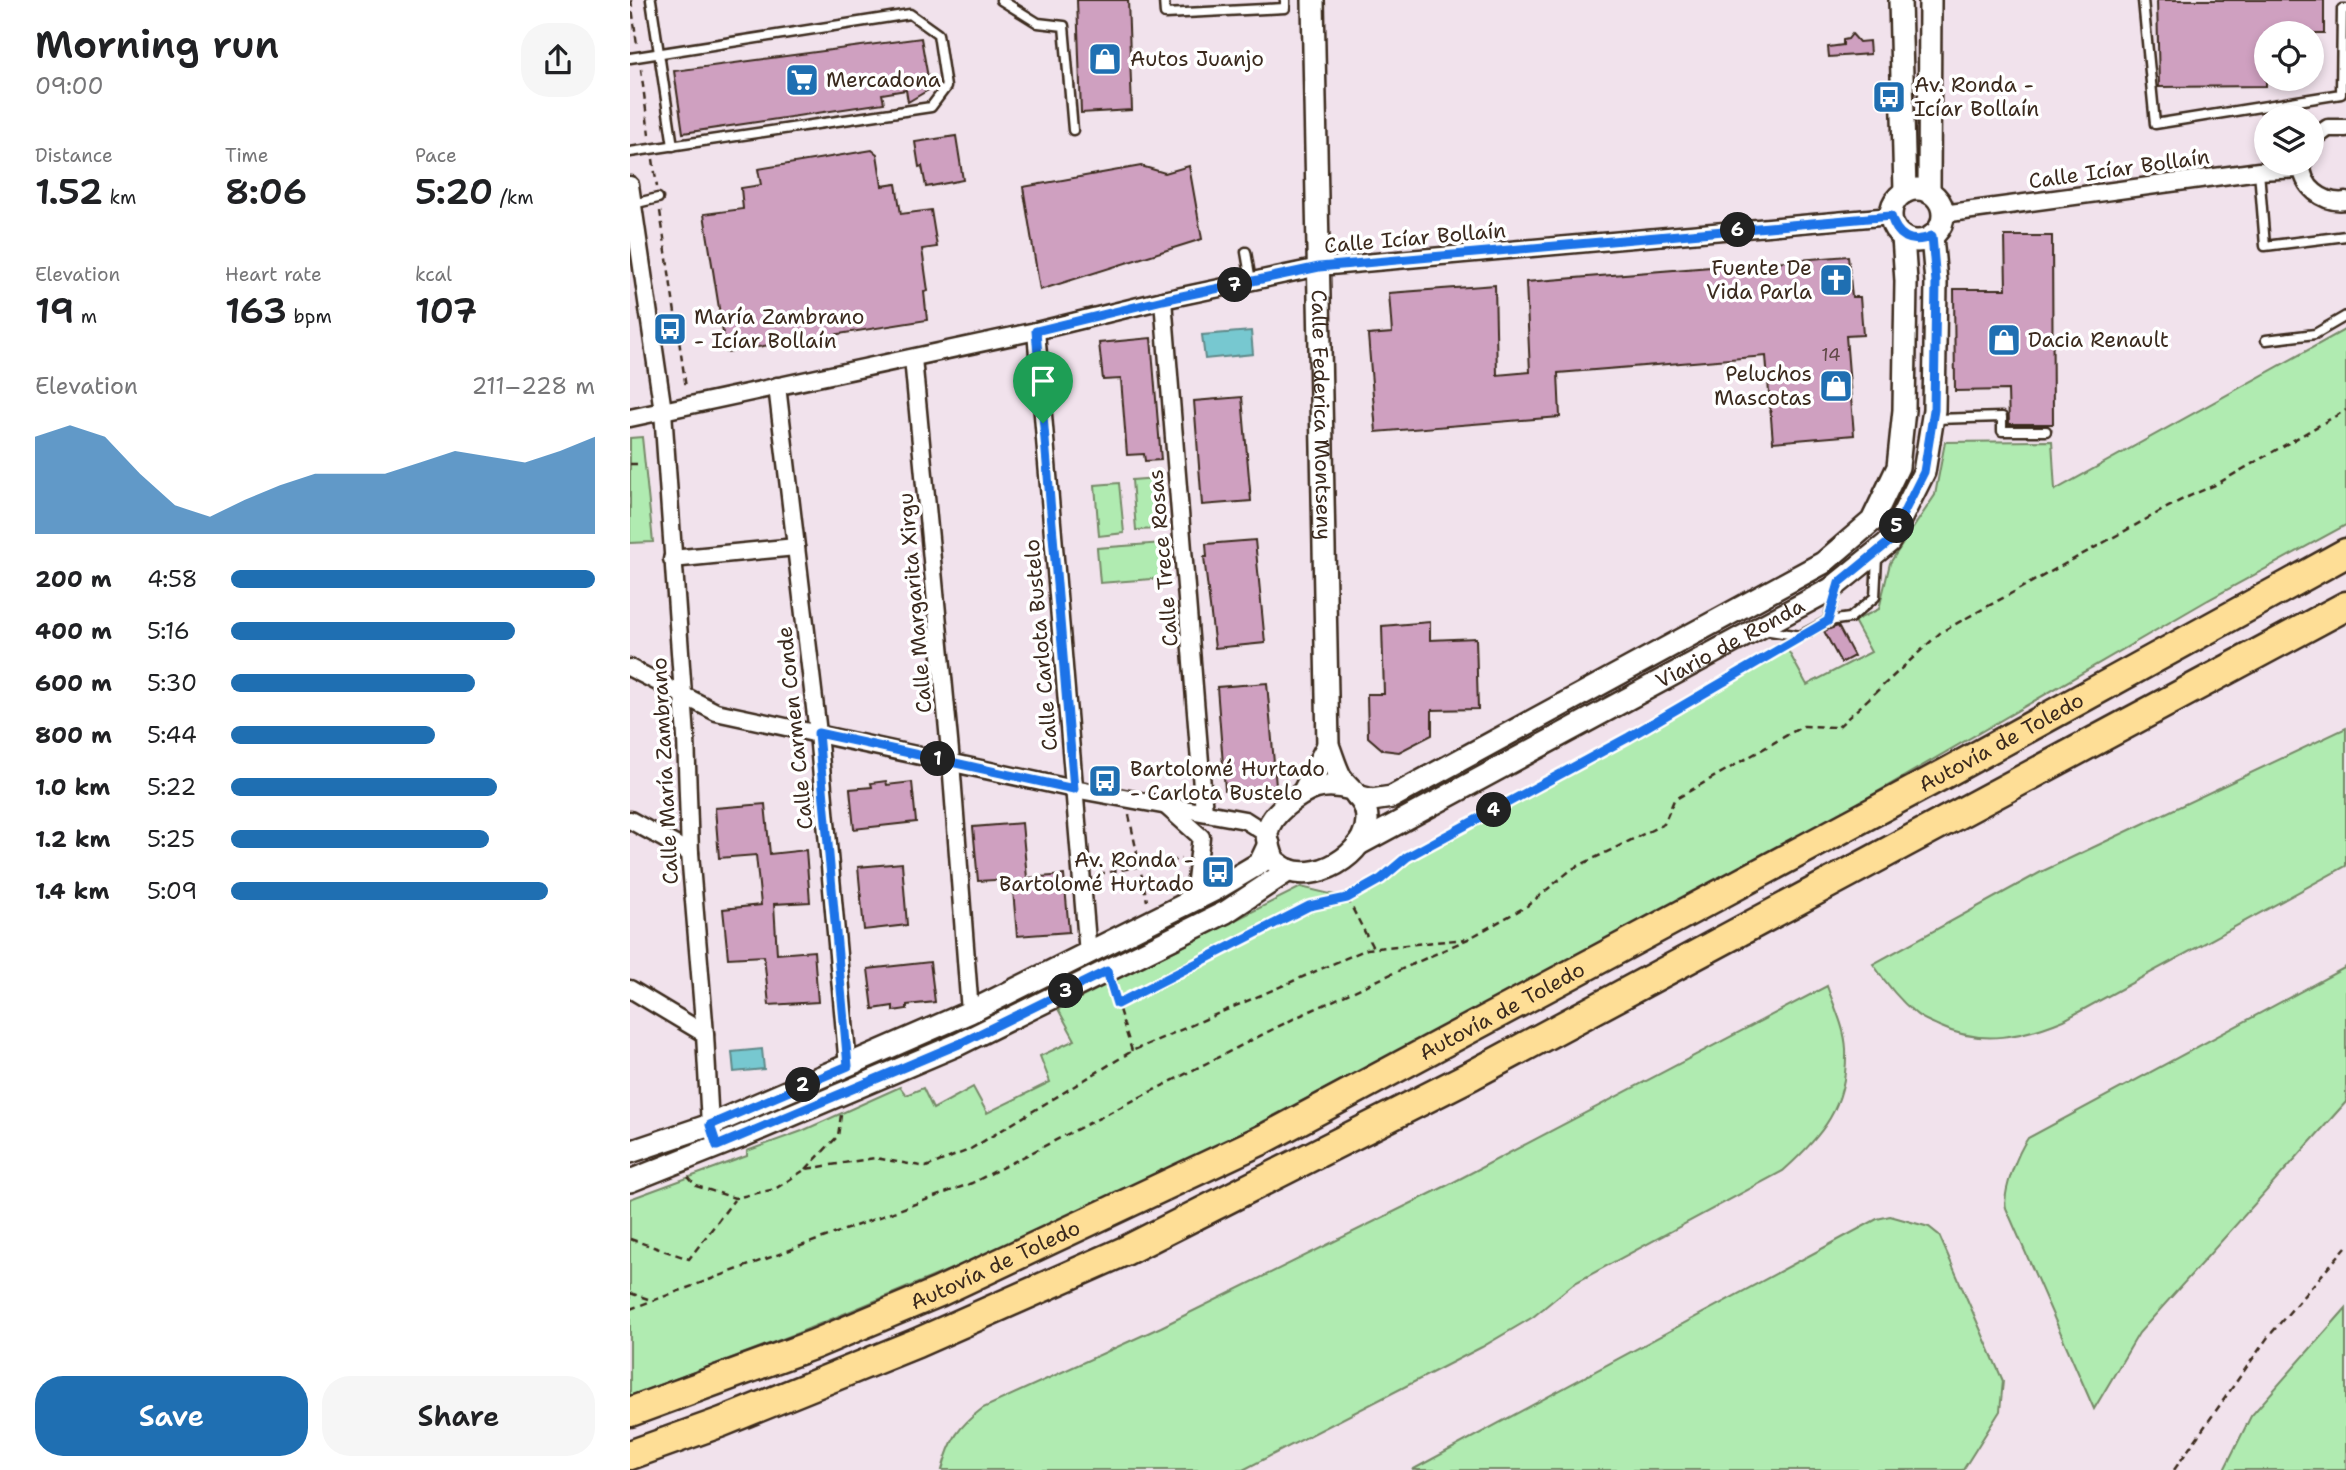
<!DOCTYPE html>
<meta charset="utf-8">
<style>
body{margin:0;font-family:"Shantell Sans",sans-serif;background:#f6f6f6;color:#202124;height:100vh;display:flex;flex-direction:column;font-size:26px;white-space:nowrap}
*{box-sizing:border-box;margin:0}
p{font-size:23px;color:#757577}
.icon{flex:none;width:38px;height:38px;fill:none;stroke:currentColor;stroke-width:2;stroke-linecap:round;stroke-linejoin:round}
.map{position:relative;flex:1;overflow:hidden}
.drawer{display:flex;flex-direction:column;background:#fff;width:630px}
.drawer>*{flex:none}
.tools{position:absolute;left:1624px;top:21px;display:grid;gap:14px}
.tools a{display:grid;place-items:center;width:70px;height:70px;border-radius:50%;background:#fff;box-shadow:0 4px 10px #0003;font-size:35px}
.pin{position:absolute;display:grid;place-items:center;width:60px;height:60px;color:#fff;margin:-72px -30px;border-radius:50% 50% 50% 0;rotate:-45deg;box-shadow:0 0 7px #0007}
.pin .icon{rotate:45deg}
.km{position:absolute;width:35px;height:35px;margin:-18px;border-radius:50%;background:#222;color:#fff;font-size:19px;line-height:35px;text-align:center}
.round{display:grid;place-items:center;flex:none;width:74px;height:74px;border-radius:28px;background:#f6f6f6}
.summary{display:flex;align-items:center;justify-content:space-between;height:119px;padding:0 35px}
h1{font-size:38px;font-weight:600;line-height:52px}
.figures{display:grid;grid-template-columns:repeat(3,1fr);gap:10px;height:119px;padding:7px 35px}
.figures div{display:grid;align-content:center}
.figures b{font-size:35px;font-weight:600}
.figures small{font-size:19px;font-weight:400}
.figures p{font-size:19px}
.chart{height:196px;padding:14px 35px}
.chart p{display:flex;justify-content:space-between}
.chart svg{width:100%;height:126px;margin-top:7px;fill:#1f6fb2;opacity:.7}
.action{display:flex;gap:14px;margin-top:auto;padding:14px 35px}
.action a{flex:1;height:80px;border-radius:28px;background:#1f6fb2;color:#fff;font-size:28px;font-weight:600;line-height:80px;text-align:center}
.action a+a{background:#f6f6f6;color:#202124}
ul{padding:0 35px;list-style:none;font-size:23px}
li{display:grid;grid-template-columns:112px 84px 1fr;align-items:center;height:52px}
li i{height:18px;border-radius:9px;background:#1f6fb2}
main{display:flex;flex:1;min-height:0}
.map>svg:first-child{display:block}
</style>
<main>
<section class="drawer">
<div class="summary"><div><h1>Morning run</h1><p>09:00</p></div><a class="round"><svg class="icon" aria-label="share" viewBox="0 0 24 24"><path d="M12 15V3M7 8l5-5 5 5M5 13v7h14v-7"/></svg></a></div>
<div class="figures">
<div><p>Distance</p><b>1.52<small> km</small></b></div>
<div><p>Time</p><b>8:06</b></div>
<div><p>Pace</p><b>5:20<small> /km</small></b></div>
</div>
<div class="figures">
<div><p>Elevation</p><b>19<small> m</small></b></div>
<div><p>Heart rate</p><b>163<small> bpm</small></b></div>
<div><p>kcal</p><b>107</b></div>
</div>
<div class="chart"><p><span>Elevation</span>211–228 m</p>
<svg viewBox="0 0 160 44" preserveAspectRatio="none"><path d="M0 44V10L10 6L20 10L30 23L40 34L50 38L60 32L70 27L80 23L90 23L100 23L110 19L120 15L130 17L140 19L150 15L160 10V44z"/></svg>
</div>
<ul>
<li><b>200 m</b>4:58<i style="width:100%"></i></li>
<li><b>400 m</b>5:16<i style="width:78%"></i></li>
<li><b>600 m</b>5:30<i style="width:67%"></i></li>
<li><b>800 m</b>5:44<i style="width:56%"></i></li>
<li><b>1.0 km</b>5:22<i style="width:73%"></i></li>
<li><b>1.2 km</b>5:25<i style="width:71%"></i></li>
<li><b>1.4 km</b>5:09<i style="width:87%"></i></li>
</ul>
<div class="action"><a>Save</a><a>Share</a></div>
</section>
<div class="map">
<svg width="1716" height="1470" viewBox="0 0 1716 1470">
<rect width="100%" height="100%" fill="#f1e2ec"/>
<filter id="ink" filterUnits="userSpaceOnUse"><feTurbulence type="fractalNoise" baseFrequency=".0143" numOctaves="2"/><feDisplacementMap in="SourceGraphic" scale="14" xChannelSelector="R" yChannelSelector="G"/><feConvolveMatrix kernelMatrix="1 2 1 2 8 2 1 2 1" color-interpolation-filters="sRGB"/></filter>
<g filter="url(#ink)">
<g fill="#b0ebb1" stroke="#768a68" stroke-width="2">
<path d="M1716,329v196l-138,75 -355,206 -276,151 -399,209 -174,81 -206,86 -168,63v-197l117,-43v-5l55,-20 98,-44 6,8 17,-7 10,21 40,-22 14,26 63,-31 -10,-26 35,-16 -17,-31 243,-122 46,11 35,-19 25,-22 222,-120 156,-92 22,40 64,-33 -17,-31 25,-12 11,-46 45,-68 10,-53 107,-1 3,49z"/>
<path d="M12,437l11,105 -23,1v-105z"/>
<path d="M527,478l4,51 -25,1 -4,-50z"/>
<path d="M489,483l5,50 -25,3 -4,-51z"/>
<path d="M533,543l2,35 -65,5 -3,-35z"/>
<path d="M1716,728v138l-282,154c-41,17 -83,26 -125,6 -8,-4 -18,-7 -24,-13 -17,-14 -30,-31 -42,-49l168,-92z"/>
<path d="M1716,967v135l-207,231 -45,76 -88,-201c-4,-16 12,-56 22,-70z"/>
<path d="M1197,986c7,20 18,42 19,63 2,57 -24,87 -63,122l-210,113 -40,33 -51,30 -239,123h-301c8,-30 16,-43 41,-62l178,-81 287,-142z"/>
<path d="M1260,1216l39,11 10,8 64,146 -3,30 -37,59h-551l465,-251z"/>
<path d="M1716,1308v162h-122l27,-54z"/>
</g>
<g fill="#77c8d0" stroke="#5f8989" stroke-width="2">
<path d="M621,331l2,23 -48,5 -3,-24z"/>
<path d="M132,1049l2,20 -30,3 -2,-20z"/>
</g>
<g fill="#cfa0c0" stroke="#3b2a1e" stroke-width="2">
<path d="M447,0h51l4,110 -51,3z"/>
<path d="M1527,0h167v33h-58v53l-107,1z"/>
<path d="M1222,34l7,8 10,-1 1,13 -41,3 -1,-10 15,-2v-5l5,-1z"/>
<path d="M291,38l9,51 -22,13 -2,-12 -24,4 2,9 -201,30 -9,-62z"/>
<path d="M326,136l7,44 -37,7 -4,-21 -3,1 -4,-25z"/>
<path d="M242,150l5,4 5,32 14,-2 5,30 30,-4 6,37 -15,2 6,42 -4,1 3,28 -201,32 -22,-138 39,-5 -2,-21 20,-3 -3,-16z"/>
<path d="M511,166l24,7 24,-7 13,73 -162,51 -17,-103z"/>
<path d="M1375,236h47l1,188h-44l-1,-34 -53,1 -1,-102h52z"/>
<path d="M1218,256l4,41h8l3,38 -17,1 8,99 -81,7 -7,-86 -208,17 2,44 -184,15 -8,-97 24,-2 -3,-40 106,-8 2,90 33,-3 -4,-90z"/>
<path d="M521,338l10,122 -16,1 -1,-7 -17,1 -6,-76 -18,1 -4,-37z"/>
<path d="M612,397l9,104 -49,4 -8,-104z"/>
<path d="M625,540l10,103 -50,5 -11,-91h3l-1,-13z"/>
<path d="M800,622v18l46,-2 2,71 -46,1v25l-33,17 -16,-2 -15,-13 -1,-43h17l-2,-68z"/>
<path d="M1208,626l16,30 -13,7 -17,-32z"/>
<path d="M637,683l9,103 -51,4 -8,-103z"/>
<path d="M256,781l1,4 25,-3 4,40 -62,7 -4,-40 22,-2 -1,-4z"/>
<path d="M135,804l5,50 36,-4 4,52 -36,2 3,50 37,-3 4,51 -49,3 -5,-49 -36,2 -5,-49 38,-4 -5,-50 -37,3 -4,-50z"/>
<path d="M392,823l5,55 37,-3 5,57 -52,4 -5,-57 -34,2 -5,-54z"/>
<path d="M272,863l5,62 -43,5 -6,-63z"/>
<path d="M300,962l5,40 -28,3v4l-14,2v-5l-20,3 -5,-40z"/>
</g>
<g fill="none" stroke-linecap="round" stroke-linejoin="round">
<defs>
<g id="lane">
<path d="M21,0l22,146"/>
<path d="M371,0l37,23 26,3 9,104"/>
<path d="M534,0l1,14 120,-6v-8"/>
<path d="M1513,0l12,124 186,-30 1,-85h4"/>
<path d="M0,58l280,-44 28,20 8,53 -15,20 -301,45"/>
<path d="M1629,171l6,75 81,-10"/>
<path d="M3,204l25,-6"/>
<path d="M616,252l5,29"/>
<path d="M1636,340l49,-6 31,-18"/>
<path d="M1305,419l67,-2v14h44"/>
<path d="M1198,621l22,-3 25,-21 2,-40"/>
<path d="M1134,630l36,6 28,-15 8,-30"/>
</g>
<g id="street">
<path d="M1682,139l16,-11h18"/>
<path d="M1672,163c-1,24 21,41 44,38"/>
<path d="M0,185l33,226 23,326 4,116 15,181 5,91 3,9"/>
<path d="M1313,214l316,-43 43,-2"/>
<path d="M533,300l41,512"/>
<path d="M406,331l52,623"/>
<path d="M283,358l38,404 19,250"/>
<path d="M147,386l41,347 30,333"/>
<path d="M0,418l406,-87 127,-31 156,-33 572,-51"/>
<path d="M42,559l124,-12"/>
<path d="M0,668l86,44 358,77 171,31 22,14"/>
<path d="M535,805l36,32 -5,43 -13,25"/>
<path d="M0,820l60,33"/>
<path d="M0,989l75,45"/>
</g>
<g id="secondary">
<path id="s1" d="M683,0l15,745c4,10 7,21 12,31 7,12 23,20 26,35 9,37 -44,72 -78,59 -5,-2 -10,-7 -14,-9 -3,-8 -7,-19 -7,-27 1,-12 10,-21 18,-28 22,-18 38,-25 66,-17"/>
<path d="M1270,0l5,192"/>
<circle cx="1287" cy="215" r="26"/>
<path d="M1299,192l1,-192"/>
<path d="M674,791l24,-46"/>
<path d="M727,796l15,4 20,-3 431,-234 49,-42 26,-54 6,-57 2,-129 -3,-44"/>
<path id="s2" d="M729,844l472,-255 58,-47 35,-70 10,-62 2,-128 -4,-46"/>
<path d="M0,1152l80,-27 260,-113 248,-124 42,-25 9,-19"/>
<path d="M0,1181l108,-43 221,-94 267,-132 63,-42"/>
</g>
<g id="highway">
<path id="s3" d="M0,1412l185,-68 124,-52 325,-153 682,-366 400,-220"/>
<path d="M0,1455l92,-33 195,-79 208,-92 347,-176 874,-469"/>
</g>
</defs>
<use href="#lane" stroke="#3b2a1e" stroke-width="13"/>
<use href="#street" stroke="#3b2a1e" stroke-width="21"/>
<use href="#secondary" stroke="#3b2a1e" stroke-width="26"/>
<use href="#highway" stroke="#3b2a1e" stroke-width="33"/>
<g stroke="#3b2a1e" stroke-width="2.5" stroke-dasharray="7 5" stroke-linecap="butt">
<path d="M1,0l6,45"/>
<path d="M11,69l8,66"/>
<path d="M23,159l4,28"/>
<path d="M30,211l26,177"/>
<path d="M0,464h9"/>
<path d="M499,815l18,86"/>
<path d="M468,874l83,-15"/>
<path d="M717,898l26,50"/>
<path d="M482,987l20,64"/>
<path d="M487,1004l192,-98 38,-8 35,-19 25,-22 222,-120 155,-91"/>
<path d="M176,1169l32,-33 3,-21"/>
<path d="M58,1177l8,9 39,12 40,-9 31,-20 69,-11 51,9 43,-17 163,-99 235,-102 98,-10"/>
<path d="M0,1239l59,20 45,-59"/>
<path d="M0,1293l24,8"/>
<path d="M0,1309l342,-126 323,-165 173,-79 59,-33 45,-37 92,-45 10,-24 129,-74 35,1 103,-95 242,-133 32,-14 131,-75"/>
<path d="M1544,1470l94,-133 78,-90"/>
</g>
<use href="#lane" stroke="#fff" stroke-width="8"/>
<use href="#street" stroke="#fff" stroke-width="16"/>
<use href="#secondary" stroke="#fff" stroke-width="21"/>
<use href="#highway" stroke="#fede96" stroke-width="28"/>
</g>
</g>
<g fill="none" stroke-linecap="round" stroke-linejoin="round" filter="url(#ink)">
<defs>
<path id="route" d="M1261,216c6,21 20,29 41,20l4,46 -2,128 -10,62 -35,70 -50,41 -11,38 -199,116 -222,120 -26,22 -34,19 -38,8 -192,98 -10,-33 -148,73 -242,102 -7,-21 138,-59 -30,-333 256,56 -38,-458 127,-31 156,-33z"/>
</defs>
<use href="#route" stroke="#fff" stroke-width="14"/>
<use href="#route" stroke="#1a73e8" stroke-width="9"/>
</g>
<defs>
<symbol id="shop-square" viewBox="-11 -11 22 22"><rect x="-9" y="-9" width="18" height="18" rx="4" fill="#1f6fb2" stroke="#fff"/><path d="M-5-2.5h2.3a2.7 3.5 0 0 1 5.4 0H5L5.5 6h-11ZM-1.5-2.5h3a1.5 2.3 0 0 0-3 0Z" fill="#fff"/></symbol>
<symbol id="supermarket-square" viewBox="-11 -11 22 22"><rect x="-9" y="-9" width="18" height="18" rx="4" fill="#1f6fb2" stroke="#fff"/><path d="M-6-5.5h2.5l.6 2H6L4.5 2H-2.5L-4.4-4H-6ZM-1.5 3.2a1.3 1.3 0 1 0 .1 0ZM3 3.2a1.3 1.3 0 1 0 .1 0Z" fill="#fff"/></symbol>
<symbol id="bus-square" viewBox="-11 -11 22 22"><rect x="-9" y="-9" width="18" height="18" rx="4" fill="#1f6fb2" stroke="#fff"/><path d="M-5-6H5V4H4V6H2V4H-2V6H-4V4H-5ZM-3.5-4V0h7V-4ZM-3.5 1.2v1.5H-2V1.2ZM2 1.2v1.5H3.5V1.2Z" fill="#fff"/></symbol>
<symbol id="church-square" viewBox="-11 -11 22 22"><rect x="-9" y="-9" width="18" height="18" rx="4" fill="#1f6fb2" stroke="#fff"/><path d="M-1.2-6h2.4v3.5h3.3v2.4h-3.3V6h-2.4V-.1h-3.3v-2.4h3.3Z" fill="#fff"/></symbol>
</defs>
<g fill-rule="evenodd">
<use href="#shop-square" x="456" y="40" width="38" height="38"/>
<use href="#supermarket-square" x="153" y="61" width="38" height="38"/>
<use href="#bus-square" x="1240" y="78" width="38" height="38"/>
<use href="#church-square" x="1187" y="261" width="38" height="38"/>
<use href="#bus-square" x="21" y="310" width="38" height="38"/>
<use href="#shop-square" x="1355" y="321" width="38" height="38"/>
<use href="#shop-square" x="1187" y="367" width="38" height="38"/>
<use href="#bus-square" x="456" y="762" width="38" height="38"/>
<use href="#bus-square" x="569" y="853" width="38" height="38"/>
</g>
<g text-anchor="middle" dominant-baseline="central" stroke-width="7" stroke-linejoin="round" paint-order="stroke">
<g font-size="18" fill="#604846">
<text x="1201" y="355">14</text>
</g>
<g font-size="21" fill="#3b2a1e" stroke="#fff" text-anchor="start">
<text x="500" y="59">Autos Juanjo</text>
<text x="196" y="80">Mercadona</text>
<text x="1284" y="85">Av. Ronda -<tspan x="1284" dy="24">Icíar Bollaín</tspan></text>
<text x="1182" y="268" text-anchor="end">Fuente De<tspan x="1182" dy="24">Vida Parla</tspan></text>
<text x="64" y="317">María Zambrano<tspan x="64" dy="24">- Icíar Bollaín</tspan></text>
<text x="1398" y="340">Dacia Renault</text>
<text x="1182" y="374" text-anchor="end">Peluchos<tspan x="1182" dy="24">Mascotas</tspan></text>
<text x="500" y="769">Bartolomé Hurtado<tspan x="500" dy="24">- Carlota Bustelo</tspan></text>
<text x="564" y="860" text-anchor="end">Av. Ronda -<tspan x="564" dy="24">Bartolomé Hurtado</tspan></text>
</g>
<g font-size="21" fill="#3b2a1e" stroke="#fff">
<text transform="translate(1489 169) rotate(-8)">Calle Icíar Bollaín</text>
<text transform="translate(785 238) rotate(-5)">Calle Icíar Bollaín</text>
<text stroke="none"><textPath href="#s1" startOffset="415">Calle Federica Montseny</textPath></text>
<text transform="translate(533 558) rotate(-95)">Calle Trece Rosas</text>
<text transform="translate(285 603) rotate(-95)">Calle Margarita Xirgu</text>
<text stroke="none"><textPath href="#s2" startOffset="422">Viario de Ronda</textPath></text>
<text transform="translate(411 645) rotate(-95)">Calle Carlota Bustelo</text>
<text transform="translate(165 728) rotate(-96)">Calle Carmen Conde</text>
<text stroke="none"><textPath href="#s3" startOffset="1528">Autovía de Toledo</textPath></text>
<text transform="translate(35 771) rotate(-93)">Calle María Zambrano</text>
<text stroke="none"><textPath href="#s3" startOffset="961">Autovía de Toledo</textPath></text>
<text stroke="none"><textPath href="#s3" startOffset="394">Autovía de Toledo</textPath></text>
</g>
</g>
</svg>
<div class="tools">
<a><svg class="icon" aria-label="locate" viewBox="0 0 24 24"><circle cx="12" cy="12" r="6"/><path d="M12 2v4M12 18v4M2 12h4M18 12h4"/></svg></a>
<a><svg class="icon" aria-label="layers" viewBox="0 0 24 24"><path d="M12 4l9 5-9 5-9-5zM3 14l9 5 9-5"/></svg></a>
</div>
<div class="pin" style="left:413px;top:423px;background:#1e9e55"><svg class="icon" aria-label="arrive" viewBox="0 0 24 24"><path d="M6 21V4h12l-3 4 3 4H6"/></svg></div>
<b class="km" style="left:308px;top:759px">1</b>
<b class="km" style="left:173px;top:1085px">2</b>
<b class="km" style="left:436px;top:991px">3</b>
<b class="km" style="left:864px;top:810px">4</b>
<b class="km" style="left:1267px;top:526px">5</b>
<b class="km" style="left:1108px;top:230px">6</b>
<b class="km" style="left:605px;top:285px">7</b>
</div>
</main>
